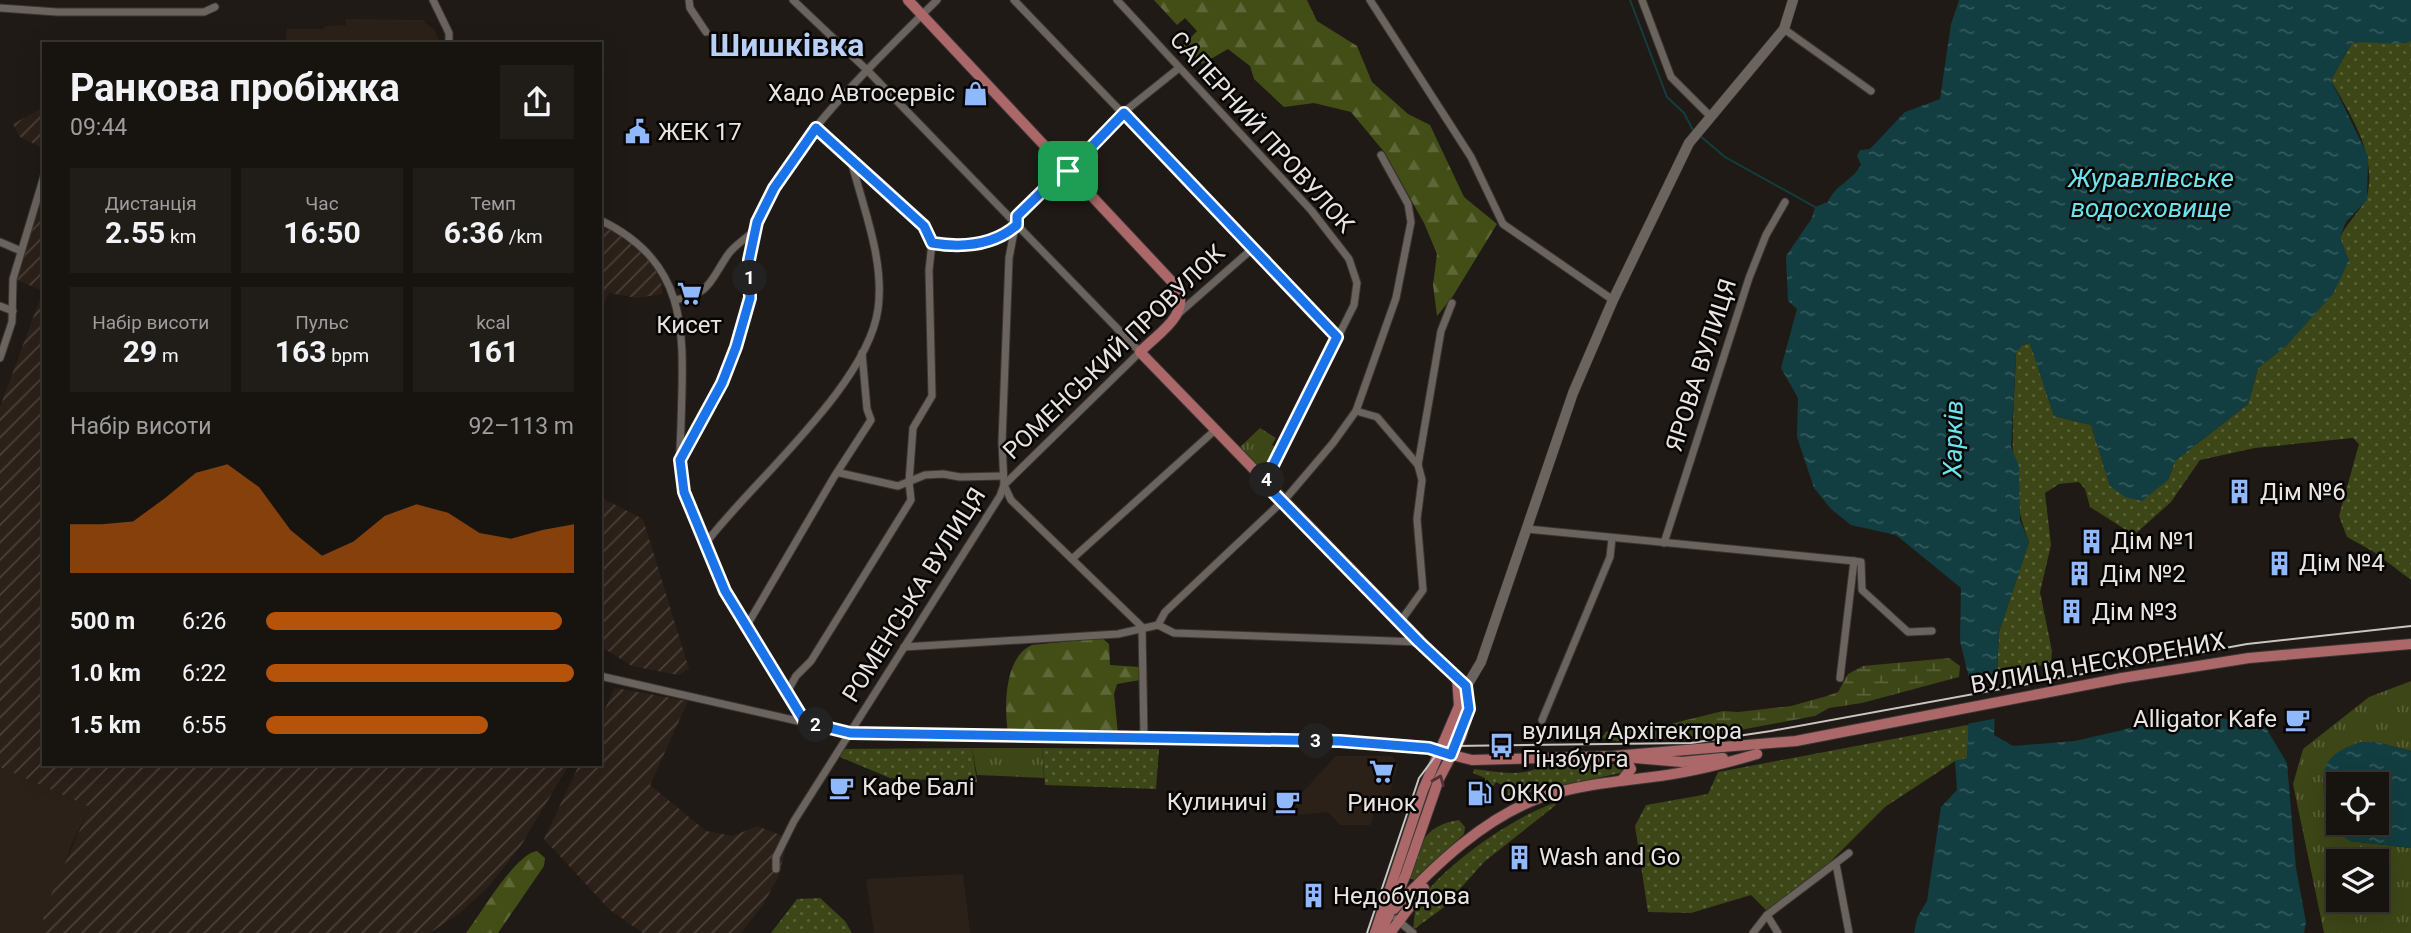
<!DOCTYPE html>
<html lang="uk">
<meta charset="utf-8">
<style>
body{margin:0;font-family:Roboto,sans-serif;background:#201d19;color:#f1f3f6;height:100vh;display:flex;flex-direction:column;font-size:26px;white-space:nowrap}
*{box-sizing:border-box;margin:0}
p{font-size:23px;color:#9e9e9f}
.icon{flex:none;width:38px;height:38px;fill:none;stroke:currentColor;stroke-width:2;stroke-linecap:round;stroke-linejoin:round}
.map{position:relative;flex:1;overflow:hidden}
.side{position:absolute;left:42px;top:42px;width:560px;height:724px;display:flex;flex-direction:column;background:#171410;border-radius:0px;box-shadow:0 7px 28px #0002,0 0 0 2px #363330}
.side>*{flex:none}
.tools{position:absolute;left:2326px;top:772px;display:grid;gap:14px}
.tools a{display:grid;place-items:center;width:63px;height:63px;border-radius:0px;background:#171410;box-shadow:0 7px 28px #0002,0 0 0 2px #363330;font-size:35px}
.pin{position:absolute;display:grid;place-items:center;width:60px;height:60px;color:#fff;margin:-30px;border-radius:14px;box-shadow:0 4px 10px #0006}
.km{position:absolute;width:35px;height:35px;margin:-18px;border-radius:50%;background:#222;color:#fff;font-size:19px;line-height:35px;text-align:center}
.round{display:grid;place-items:center;flex:none;width:74px;height:74px;border-radius:0px;background:#201d19}
.head{display:flex;align-items:center;justify-content:space-between;height:119px;padding:0 28px}
h1{font-size:38px;font-weight:700;line-height:52px}
.metrics{display:grid;grid-template-columns:repeat(3,1fr);gap:10px;height:119px;padding:7px 28px}
.metrics div{display:grid;align-content:center;border-radius:0px;background:#201d19;text-align:center}
.metrics b{font-size:30px;font-weight:700}
.metrics small{font-size:19px;font-weight:400}
.metrics p{font-size:19px}
.chart{height:196px;padding:14px 28px}
.chart p{display:flex;justify-content:space-between}
.chart svg{width:100%;height:126px;margin-top:7px;fill:#b45309;opacity:.7}
ul{padding:0 28px;list-style:none;font-size:23px}
li{display:grid;grid-template-columns:112px 84px 1fr;align-items:center;height:52px}
li i{height:18px;border-radius:9px;background:#b45309}
.map>svg:first-child{display:block}
</style>
<div class="map">
<svg width="2411" height="933" viewBox="0 0 2411 933">
<defs>
<pattern id="industrial-furrows" width="10" height="10" patternUnits="userSpaceOnUse" patternTransform="scale(1.75)"><rect width="10" height="10" fill="#2c2119"/><path d="M-1 1l2-2M0 10L10 0M9 11l2-2" fill="none" stroke="#4b413a"/></pattern>
<pattern id="grass-dots" width="8" height="8" patternUnits="userSpaceOnUse" patternTransform="scale(1.75)"><rect width="8" height="8" fill="#3c4616"/><path d="M2 2h.1M6 6h.1" fill="none" stroke="#586138" stroke-width="1.8" stroke-linecap="round"/></pattern>
<pattern id="forest-firs" width="22" height="20" patternUnits="userSpaceOnUse" patternTransform="scale(1.75)"><rect width="22" height="20" fill="#434e17"/><path d="M5 1l3.5 6h-7zM16 11l3.5 6h-7z" fill="#5e6738"/></pattern>
<pattern id="wetland-marsh" width="20" height="14" patternUnits="userSpaceOnUse" patternTransform="scale(1.75)"><rect width="20" height="14" fill="#3c4616"/><path d="M1 5h8M5 5V1M11 12h8M15 12V8" fill="none" stroke="#586138"/></pattern>
<pattern id="park-tufts" width="24" height="20" patternUnits="userSpaceOnUse" patternTransform="scale(1.75)"><rect width="24" height="20" fill="#3c4616"/><path d="M3 7l-1-3M5 7V3M7 7l1-3M15 17l-1-3M17 17v-4M19 17l1-3" fill="none" stroke="#586138"/></pattern>
<pattern id="water-ripples" width="26" height="14" patternUnits="userSpaceOnUse" patternTransform="scale(1.75)"><rect width="26" height="14" fill="#123e41"/><path d="M2 4q2-2 4 0t4 0M15 11q2-2 4 0t4 0" fill="none" stroke="#345a5c"/></pattern>
</defs>
<rect width="100%" height="100%" fill="#1f1a15"/>
<g fill="#2c2119">
<path d="M346,19l76,1 12,9 7,15h-156l2,-15h37l1,-3 21,-1z"/>
<path d="M1336,756h56l6,9 -10,34 -8,-1 -10,27h-30l-12,-13 -51,5 -2,-20 24,-1z"/>
<path d="M0,767l90,40 -20,41 -26,85h-44z"/>
<path d="M963,874l7,59h-96l-8,-54z"/>
</g>
<g fill="url(#industrial-furrows)">
<path d="M44,107v42l-24,-12 -7,-13z"/>
<path d="M44,192v573h525l-49,82 -31,39 -29,27 -30,20h-386l-1,-20 47,-106 -90,-40v-360l43,-116 -26,-11z"/>
<path d="M600,222l45,31 15,24 3,17 -26,4 -28,-5 -9,19z"/>
<path d="M600,497l43,22 46,150 -11,6 -46,-9 -32,-20z"/>
<path d="M615,688l73,13 -38,84 56,46 27,5 24,-10 31,12 -9,37 -16,30 -22,28h-98l-33,-23 -66,-71 35,-74h21v-46z"/>
</g>
<g fill="url(#grass-dots)">
<path d="M2371,40l33,3 7,-2v539l-37,-28 -27,-15 -8,-21 20,-72 -6,-6 -98,10 -55,12 -29,42 -37,33 -44,-28 -5,-18 -6,-7 -20,2 -14,9 6,52 -11,47 12,59 -1,12 -54,13 2,-44 30,-90c-24,-60 -15,-126 -13,-189l6,-8 8,-2 24,73 37,9 19,61 58,-6 7,-19 73,-57 10,-36 29,-23 62,-84 -9,-23c5,-13 25,-33 27,-41 10,-44 -16,-80 -36,-117l21,-37z"/>
<path d="M1967,725l3,2 -3,32 -12,2 -70,46 -73,73 -44,32 -17,-17 -60,18 -43,-1 -13,-86 11,-21 62,-11 10,-22z"/>
<path d="M972,748l5,34 -87,-4 -55,-23 4,-6z"/>
<path d="M1042,748l117,1 -3,40 -111,-4z"/>
<path d="M1624,764l2,8c-16,3 -113,25 -118,23l-1,-7 -11,-6 -4,6 -8,-5 1,-5 -12,-5 1,-4c25,3 47,9 71,-4z"/>
<path d="M1555,803l1,2 -72,57 -41,46 -30,22c1,-6 1,-16 3,-22 19,-38 99,-93 139,-105z"/>
<path d="M1459,820l6,7 -1,7 -48,47 -6,-3c10,-33 12,-52 49,-58z"/>
<path d="M820,898l25,23 7,12h-81l26,-34z"/>
</g>
<g fill="url(#forest-firs)">
<path d="M1154,0h153l10,21 40,25 15,36 36,32 22,11 34,72 33,27 -44,72 -16,20 -4,-31 4,-31 -13,-31 -39,-70 -34,-41 -37,-9 -30,4 -30,-28 -4,-13 -22,-17 -26,15 -19,-18 14,-15 -12,-13 -8,7z"/>
<path d="M1102,638l7,6 1,21 29,2 1,13 -23,4 -3,10 4,40 -110,-1c-4,-26 -4,-76 24,-88z"/>
<path d="M537,851l8,7 -1,8 -46,67h-32c15,-19 49,-79 71,-82z"/>
</g>
<path fill="url(#wetland-marsh)" d="M1949,658l11,8 -1,11 -97,26 -33,5 -14,8 -128,24 -28,-2 -42,3 -16,-3 5,-6 19,-5 45,-3 53,-13 15,1 53,-6 36,-10 11,-4 10,-18 15,-8z"/>
<g fill="url(#park-tufts)" fill-rule="evenodd">
<path d="M1260,428l16,10 -4,7 5,3 -13,24 -24,-25z"/>
<path d="M2411,681v70l-35,-9 -31,6 -16,69 21,24 61,7v85h-87l-31,-149 10,-35 66,-52zM2338,861h38v39h-38z"/>
<path d="M972,748h70l2,30 -67,-3z"/>
</g>
<g fill="url(#water-ripples)" fill-rule="evenodd">
<path d="M1959,0h452v41c-17,6 -40,-1 -59,2l-21,37 37,76 -1,44 -21,22 -6,15 9,24 -16,33 -46,51 -29,23 -10,36 -73,57 -7,19 -26,21 -17,-4 -15,-11 -19,-61 -37,-9 -24,-73 -8,2 -6,8 -5,94 8,19 1,54 9,22 -30,90 -5,103 19,11 62,-5 48,-11 36,-13 33,6 20,-7 54,12 21,35 9,105 10,54 -2,11h-390l3,-15 10,-17 14,-94 16,-17 -2,-29 12,-3 3,-76 -10,-41 1,-53 -65,-53 -45,-10 -20,-16 -17,-21 -17,-51 1,-39 -17,-30 16,-59 -9,-8 -2,-45 26,-38 3,-11 13,-5c7,-17 24,-21 33,-37l-4,-9 3,-6 10,-1 35,-37 35,-13 11,-75z"/>
<path d="M2360,742h16l35,9v97l-61,-7c-22,-11 -35,-58 -22,-79 6,-10 21,-16 32,-20zM2338,784h38v38h-38z"/>
</g>
<path fill="#1f1a15" d="M2000,677l-2,41 -32,6 1,-41z"/>
<g fill="none" stroke-linecap="round" stroke-linejoin="round">
<g stroke="#123e41" stroke-width="2">
<path d="M1630,0l37,97 17,16 10,19"/>
<path d="M1699,135l26,22 90,50"/>
</g>
<defs>
<g id="street">
<path d="M433,0l16,33v11"/>
<path d="M689,0l1,8 16,24"/>
<path d="M793,0l74,70 273,282 -136,133 7,15 131,127 2,111"/>
<path d="M1014,0l323,337"/>
<path d="M1117,0l194,210 38,49 8,24 -3,22 -89,177"/>
<path d="M1370,0l101,157 32,67 110,76"/>
<path d="M1642,0l29,77 39,39"/>
<path d="M0,8l57,4h147l11,-5"/>
<path d="M1784,29l87,62"/>
<path d="M600,220c93,44 83,119 81,206 -1,23 -3,48 4,69 26,81 72,157 119,227"/>
<path d="M0,242l21,9"/>
<path d="M932,243c31,5 61,3 84,-18"/>
<path d="M675,300c35,-6 34,-17 52,-44 7,-11 19,-17 28,-26"/>
<path d="M0,306l13,5"/>
<path d="M1179,313l73,-64"/>
<path d="M0,358l12,-36 1,-43 31,-103"/>
<path d="M1356,411l21,6 41,48 4,15 -5,39 6,71 -23,32"/>
<path d="M680,460c31,-42 59,-108 70,-160 5,-26 -3,-50 7,-79 30,-78 121,-162 180,-221"/>
<path d="M1418,465l23,-134 11,-28"/>
<path d="M840,473l58,13 27,-11 18,-1 17,3 42,-1"/>
<path d="M1527,529l327,32 -14,117"/>
<path d="M1664,543l85,-265 17,-43 19,-33"/>
<path d="M705,544c46,-61 163,-159 173,-235 7,-49 -16,-105 -28,-152"/>
<path d="M1072,559l142,-128"/>
<path d="M1854,561l7,1 1,28 46,42 24,-1"/>
<path d="M1158,625l7,-13 122,-115 46,-54 23,-32 40,-113 15,-76 -3,-18 -27,-49"/>
<path d="M746,627l88,-150 37,-57 -4,-11 -5,-56"/>
<path d="M904,647l214,-13 40,-9 16,8 245,9"/>
<path d="M600,676l250,57 490,8 82,6 19,5"/>
<path d="M786,694l10,-18 15,-15 100,-161 -2,-18 4,-54 19,-32 -3,-126 3,-27 -8,-17 -108,-98"/>
<path d="M1542,720l68,-163 2,-19"/>
<path d="M1836,864l13,69"/>
<path d="M776,869v-12l18,-36 206,-325 4,-11 -2,-43 7,-184 8,-42 40,-39 11,-6 56,-59 55,-44"/>
<path d="M1767,915l11,18"/>
<path d="M1396,919l17,14"/>
<path d="M1753,933l14,-18 82,-62"/>
</g>
<path id="secondary" d="M1462,694l19,-32 92,-269 40,-93 76,-157 95,-114 9,-29"/>
<g id="primary">
<path d="M908,0l268,286c16,29 -18,47 -36,66l327,337 3,17 -9,31 -22,42 -33,95 -25,59"/>
<path d="M1441,752l31,8 141,-4 183,-15 326,-63 127,-20 162,-14"/>
<path d="M1635,758l47,4 41,-4"/>
<path d="M1622,780l9,-11 -6,-12"/>
<path d="M1394,909c41,-44 90,-91 148,-112 36,-12 73,-15 110,-20 36,-4 71,-13 105,-23"/>
<path d="M1375,933l48,-143 36,-84 -2,-29"/>
<path d="M1390,933l34,-45"/>
</g>
</defs>
<use href="#street" stroke="#3a3634" stroke-width="9"/>
<use href="#secondary" stroke="#3a3634" stroke-width="11"/>
<use href="#primary" stroke="#3a3634" stroke-width="12"/>
<use href="#street" stroke="#6b635e" stroke-width="7"/>
<use href="#secondary" stroke="#6b635e" stroke-width="10"/>
<use href="#primary" stroke="#ac6769" stroke-width="10"/>
<path stroke="#c9c5c2" stroke-width="2" d="M1367,933l52,-155 18,-24 16,-8 238,-3 80,-12 476,-87 164,-18"/>
</g>
<defs><path id="oneway-chevron" d="M-2-3.5L2.5 0L-2 3.5" fill="none" stroke-width="1.6" stroke-linecap="round" stroke-linejoin="round" transform="scale(1.75)"/></defs>
<use stroke="#513131" href="#oneway-chevron" transform="translate(1439 780) rotate(-68)"/>
<g fill="none" stroke-linecap="round" stroke-linejoin="round">
<defs>
<path id="route" d="M1124,113l213,224 -73,146 155,159 47,44 3,23 -18,46 -22,-7 -89,-7 -490,-8 -45,-11 -80,-131 -41,-99 -4,-32 42,-77 14,-36 14,-49 -1,-38 8,-38 17,-34 42,-60 108,98 8,17c31,5 61,3 85,-18v-9l40,-39 11,-6z"/>
</defs>
<use href="#route" stroke="#fff" stroke-width="14"/>
<use href="#route" stroke="#1a73e8" stroke-width="9"/>
</g>
<defs>
<symbol id="shop-bare" viewBox="-9 -9 18 18"><path d="M-5-2.5h2.3a2.7 3.5 0 0 1 5.4 0H5L5.5 6h-11ZM-1.5-2.5h3a1.5 2.3 0 0 0-3 0Z" fill="#90b8fd" stroke="#070504" stroke-width="2.5" paint-order="stroke"/></symbol>
<symbol id="civic-bare" viewBox="-9 -9 18 18"><path d="M-.6-6.5H3V-4.5H.6V-3L4-1V1h2V6H-6V1h2V-1L-.6-3ZM-1.2 2.5V6h2.4V2.5Z" fill="#90b8fd" stroke="#070504" stroke-width="2.5" paint-order="stroke"/></symbol>
<symbol id="supermarket-bare" viewBox="-9 -9 18 18"><path d="M-6-5.5h2.5l.6 2H6L4.5 2H-2.5L-4.4-4H-6ZM-1.5 3.2a1.3 1.3 0 1 0 .1 0ZM3 3.2a1.3 1.3 0 1 0 .1 0Z" fill="#90b8fd" stroke="#070504" stroke-width="2.5" paint-order="stroke"/></symbol>
<symbol id="building-bare" viewBox="-9 -9 18 18"><path d="M-4-6H4V6H1V3H-1V6H-4ZM-2.5-4.3h1.7v1.8h-1.7ZM.8-4.3h1.7v1.8H.8ZM-2.5-1h1.7V.8h-1.7ZM.8-1h1.7V.8H.8Z" fill="#90b8fd" stroke="#070504" stroke-width="2.5" paint-order="stroke"/></symbol>
<symbol id="cafe-bare" viewBox="-9 -9 18 18"><path d="M-5.5-4.5H6V0H3Q3 3.5 0 3.5H-2.5Q-5.5 3.5-5.5 0ZM3-3.2v2h1.7v-2ZM-6 4.5H4V6H-6Z" fill="#90b8fd" stroke="#070504" stroke-width="2.5" paint-order="stroke"/></symbol>
<symbol id="bus-bare" viewBox="-9 -9 18 18"><path d="M-5-6H5V4H4V6H2V4H-2V6H-4V4H-5ZM-3.5-4V0h7V-4ZM-3.5 1.2v1.5H-2V1.2ZM2 1.2v1.5H3.5V1.2Z" fill="#90b8fd" stroke="#070504" stroke-width="2.5" paint-order="stroke"/></symbol>
<symbol id="fuel-bare" viewBox="-9 -9 18 18"><path d="M-5.5-6h7V0h2V4h1.3V-2.5L3-4.5l.8-.8L6-3V5H2.5V1h-1V6h-7ZM-4.2-4.7v3.2H.2V-4.7Z" fill="#90b8fd" stroke="#070504" stroke-width="2.5" paint-order="stroke"/></symbol>
</defs>
<g fill-rule="evenodd">
<use href="#shop-bare" x="958" y="76" width="35" height="35"/>
<use href="#civic-bare" x="620" y="114" width="35" height="35"/>
<use href="#supermarket-bare" x="672" y="276" width="35" height="35"/>
<use href="#building-bare" x="2222" y="474" width="35" height="35"/>
<use href="#building-bare" x="2074" y="524" width="35" height="35"/>
<use href="#building-bare" x="2262" y="546" width="35" height="35"/>
<use href="#building-bare" x="2062" y="556" width="35" height="35"/>
<use href="#building-bare" x="2054" y="594" width="35" height="35"/>
<use href="#cafe-bare" x="2280" y="702" width="35" height="35"/>
<use href="#bus-bare" x="1484" y="728" width="35" height="35"/>
<use href="#supermarket-bare" x="1364" y="754" width="35" height="35"/>
<use href="#cafe-bare" x="824" y="770" width="35" height="35"/>
<use href="#fuel-bare" x="1462" y="776" width="35" height="35"/>
<use href="#cafe-bare" x="1270" y="784" width="35" height="35"/>
<use href="#building-bare" x="1502" y="840" width="35" height="35"/>
<use href="#building-bare" x="1296" y="878" width="35" height="35"/>
</g>
<g text-anchor="middle" dominant-baseline="central" stroke-width="5" stroke-linejoin="round" paint-order="stroke">
<g font-size="24" fill="#e8e4e1" stroke="#070504" text-anchor="start">
<text x="955" y="93" text-anchor="end">Хадо Автосервіс</text>
<text x="658" y="132">ЖЕК 17</text>
<text x="689" y="325" text-anchor="middle">Кисет</text>
<text x="2260" y="492">Дім №6</text>
<text x="2111" y="541">Дім №1</text>
<text x="2299" y="563">Дім №4</text>
<text x="2100" y="574">Дім №2</text>
<text x="2092" y="612">Дім №3</text>
<text x="2277" y="719" text-anchor="end">Alligator Kafe</text>
<text x="1522" y="731">вулиця Архітектора<tspan x="1522" dy="28">Гінзбурга</tspan></text>
<text x="862" y="787">Кафе Балі</text>
<text x="1500" y="793">ОККО</text>
<text x="1267" y="802" text-anchor="end">Кулиничі</text>
<text x="1382" y="803" text-anchor="middle">Ринок</text>
<text x="1539" y="857">Wash and Go</text>
<text x="1333" y="896">Недобудова</text>
</g>
<g font-size="24" fill="#e8e4e1" stroke="#070504">
<text transform="translate(1262 132) rotate(48)">САПЕРНИЙ ПРОВУЛОК</text>
<text transform="translate(1114 352) rotate(-44)">РОМЕНСЬКИЙ ПРОВУЛОК</text>
<text transform="translate(1701 365) rotate(-72)">ЯРОВА ВУЛИЦЯ</text>
<text transform="translate(914 595) rotate(-58)">РОМЕНСЬКА ВУЛИЦЯ</text>
<text transform="translate(2098 663) rotate(-10)">ВУЛИЦЯ НЕСКОРЕНИХ</text>
</g>
<g font-size="26" font-style="italic" fill="#6ce4ee" stroke="#070504">
<text x="2151" y="178">Журавлівське<tspan x="2151" dy="30">водосховище</tspan></text>
<text transform="translate(1953 439) rotate(-89)">Харків</text>
</g>
<g font-size="32" font-weight="bold" fill="#b8cff6" stroke="#070504">
<text x="787" y="45">Шишківка</text>
</g>
</g>
</svg>
<div class="tools">
<a><svg class="icon" aria-label="locate" viewBox="0 0 24 24"><circle cx="12" cy="12" r="6"/><path d="M12 2v4M12 18v4M2 12h4M18 12h4"/></svg></a>
<a><svg class="icon" aria-label="layers" viewBox="0 0 24 24"><path d="M12 4l9 5-9 5-9-5zM3 14l9 5 9-5"/></svg></a>
</div>
<div class="pin" style="left:1068px;top:171px;background:#1e9e55"><svg class="icon" aria-label="arrive" viewBox="0 0 24 24"><path d="M6 21V4h12l-3 4 3 4H6"/></svg></div>
<b class="km" style="left:750px;top:278px">1</b>
<b class="km" style="left:816px;top:725px">2</b>
<b class="km" style="left:1316px;top:741px">3</b>
<b class="km" style="left:1267px;top:480px">4</b>
<section class="side">
<div class="head"><div><h1>Ранкова пробіжка</h1><p>09:44</p></div><a class="round"><svg class="icon" aria-label="share" viewBox="0 0 24 24"><path d="M12 15V3M7 8l5-5 5 5M5 13v7h14v-7"/></svg></a></div>
<div class="metrics">
<div><p>Дистанція</p><b>2.55<small> km</small></b></div>
<div><p>Час</p><b>16:50</b></div>
<div><p>Темп</p><b>6:36<small> /km</small></b></div>
</div>
<div class="metrics">
<div><p>Набір висоти</p><b>29<small> m</small></b></div>
<div><p>Пульс</p><b>163<small> bpm</small></b></div>
<div><p>kcal</p><b>161</b></div>
</div>
<div class="chart"><p><span>Набір висоти</span>92–113 m</p>
<svg viewBox="0 0 160 44" preserveAspectRatio="none"><path d="M0 44V27L10 27L20 26L30 18L40 9L50 6L60 14L70 29L80 38L90 33L100 24L110 20L120 23L130 30L140 32L150 29L160 27V44z"/></svg>
</div>
<ul>
<li><b>500 m</b>6:26<i style="width:96%"></i></li>
<li><b>1.0 km</b>6:22<i style="width:100%"></i></li>
<li><b>1.5 km</b>6:55<i style="width:72%"></i></li>
</ul>
</section>
</div>
